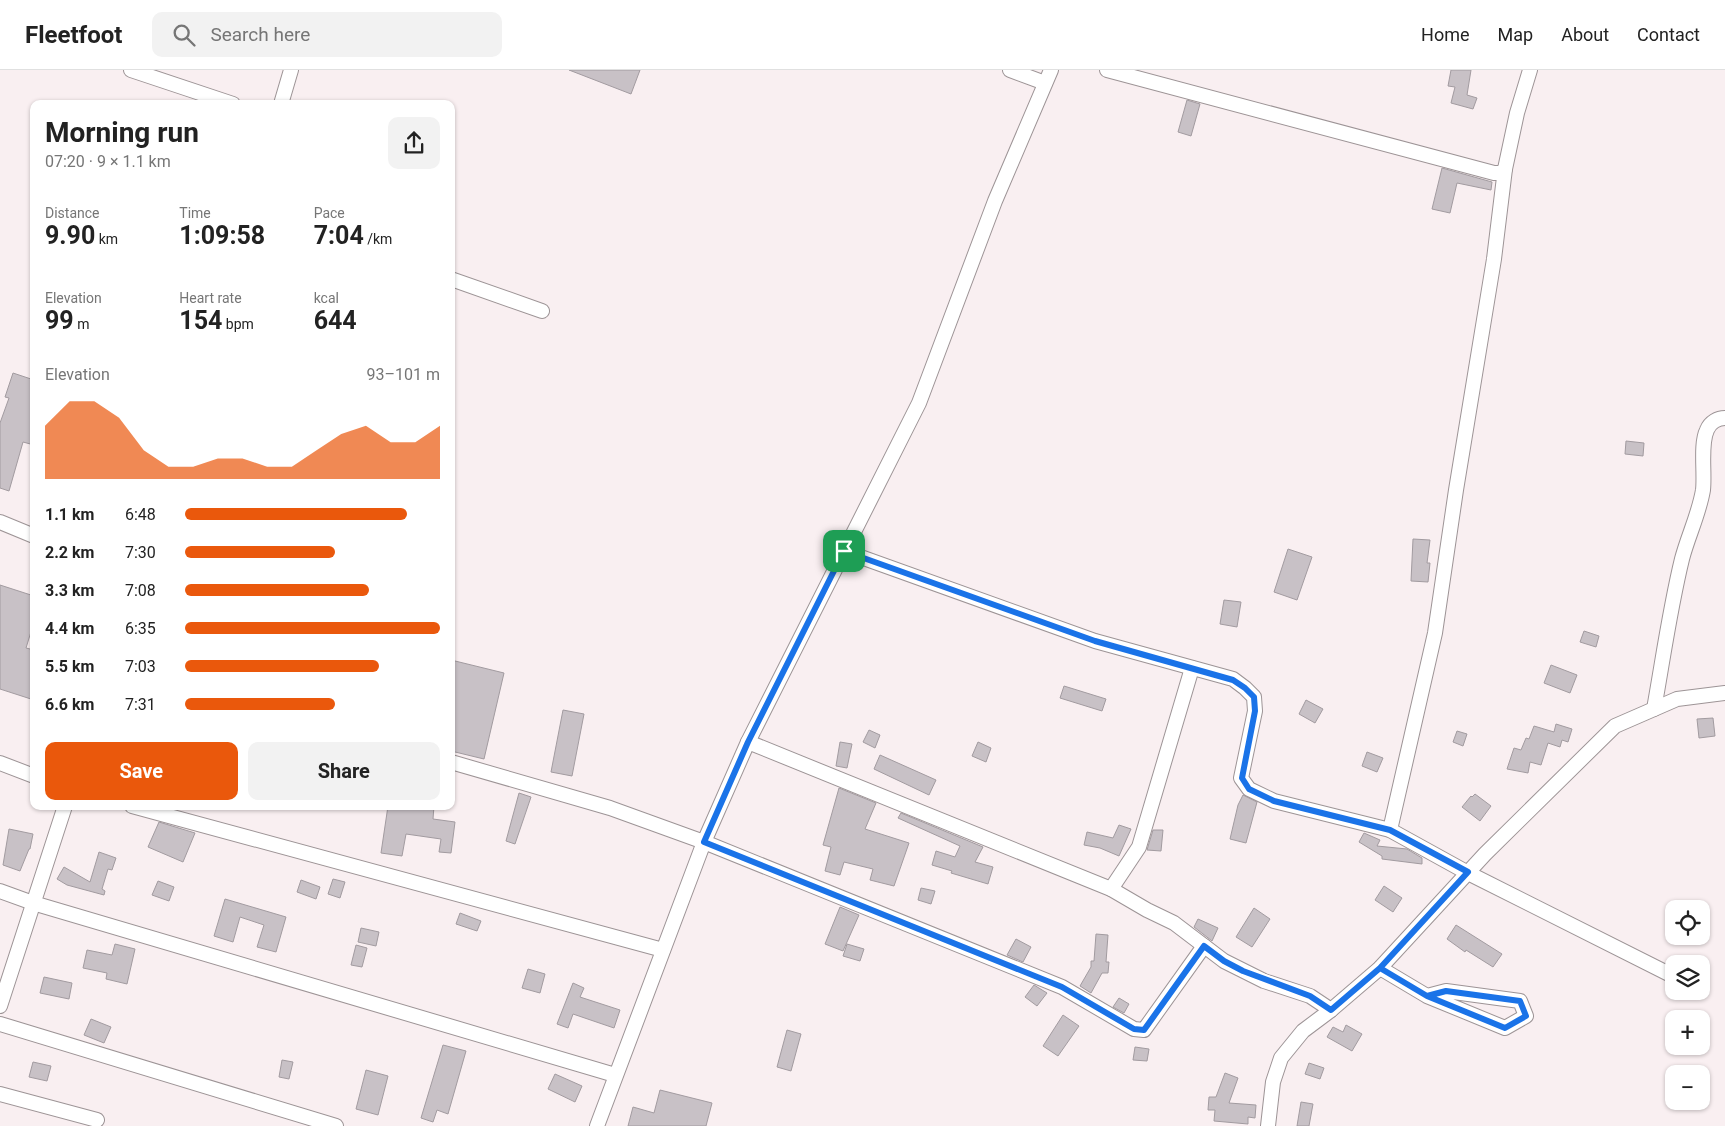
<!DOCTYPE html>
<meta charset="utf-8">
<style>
body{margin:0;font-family:Roboto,sans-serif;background:#f2f2f2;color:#222;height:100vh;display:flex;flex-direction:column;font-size:19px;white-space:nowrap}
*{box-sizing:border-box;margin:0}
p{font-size:16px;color:#767676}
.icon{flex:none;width:28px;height:28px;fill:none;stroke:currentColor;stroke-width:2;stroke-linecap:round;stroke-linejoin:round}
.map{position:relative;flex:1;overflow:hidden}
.drawer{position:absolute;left:30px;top:30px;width:425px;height:710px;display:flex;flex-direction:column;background:#fff;border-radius:10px;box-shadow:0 1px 4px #0004}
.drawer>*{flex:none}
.fabs{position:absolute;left:1665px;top:830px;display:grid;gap:10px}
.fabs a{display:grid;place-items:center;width:45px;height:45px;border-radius:10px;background:#fff;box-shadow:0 1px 4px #0004;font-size:25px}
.pin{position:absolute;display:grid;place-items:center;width:42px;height:42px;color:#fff;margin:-21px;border-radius:10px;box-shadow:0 2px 8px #0006}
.round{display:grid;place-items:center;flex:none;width:52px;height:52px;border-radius:10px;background:#f2f2f2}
.head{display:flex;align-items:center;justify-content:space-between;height:85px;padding:0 15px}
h1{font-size:28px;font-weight:700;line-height:38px}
.stats{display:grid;grid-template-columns:repeat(3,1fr);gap:8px;height:85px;padding:5px 15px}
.stats div{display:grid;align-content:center}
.stats b{font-size:25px;font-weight:700}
.stats small{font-size:14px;font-weight:400}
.stats p{font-size:14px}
.chart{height:140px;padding:10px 15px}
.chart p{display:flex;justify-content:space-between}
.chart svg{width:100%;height:90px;margin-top:5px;fill:#ea580c;opacity:.7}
.cta{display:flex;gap:10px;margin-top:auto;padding:10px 15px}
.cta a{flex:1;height:58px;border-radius:10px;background:#ea580c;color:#fff;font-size:20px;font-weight:700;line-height:58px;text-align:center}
.cta a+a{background:#f2f2f2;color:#222}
ul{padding:0 15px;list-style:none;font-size:16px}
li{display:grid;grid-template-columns:80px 60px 1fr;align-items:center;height:38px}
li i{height:12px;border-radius:6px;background:#ea580c}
header{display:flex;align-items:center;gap:30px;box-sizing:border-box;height:70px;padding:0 25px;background:#fff;border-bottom:1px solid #e0e0e0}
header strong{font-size:24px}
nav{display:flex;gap:28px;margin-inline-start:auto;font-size:18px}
.search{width:350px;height:45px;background:#f2f2f2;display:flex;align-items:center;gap:12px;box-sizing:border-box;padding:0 18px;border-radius:10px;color:#767676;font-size:19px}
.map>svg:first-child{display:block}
</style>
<header>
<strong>Fleetfoot</strong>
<div class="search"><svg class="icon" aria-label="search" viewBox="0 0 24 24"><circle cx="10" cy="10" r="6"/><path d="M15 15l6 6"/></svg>Search here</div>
<nav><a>Home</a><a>Map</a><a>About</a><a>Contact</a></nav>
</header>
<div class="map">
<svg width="1725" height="1056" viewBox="0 0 1725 1056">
<rect width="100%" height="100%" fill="#f9eff1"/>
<g fill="#c8c1c6" stroke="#a29ba0">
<path d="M569,0h71l-9,24z"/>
<path d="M1451,0h20l-4,25 10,3 -4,11 -22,-6 4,-16 -7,-1z"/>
<path d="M1187,30l13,4 -9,32 -13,-4z"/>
<path d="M1442,98l50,14 -1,8 -34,-7 -7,30 -18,-4z"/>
<path d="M13,303l21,7v65l-11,-3 -14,49 -9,-3v-65l9,-25 -4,-1z"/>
<path d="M1626,371l18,2 -1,13 -18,-2z"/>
<path d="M1413,469l17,1 -3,23h3l-2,19 -17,-1z"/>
<path d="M1288,479l24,8 -15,43 -23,-8z"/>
<path d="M0,515l34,11v26l-8,26 8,2v50l-34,-11z"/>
<path d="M1224,530l17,2 -4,25 -17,-3z"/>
<path d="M1584,561l15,5 -3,11 -16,-5z"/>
<path d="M451,590l53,13 -20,86 -33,-8z"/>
<path d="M1551,595l26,10 -7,18 -26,-10z"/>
<path d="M1064,616l42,13 -4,12 -42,-13z"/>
<path d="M1306,630l17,9 -8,14 -16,-9z"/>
<path d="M563,640l21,4 -12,62 -21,-4z"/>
<path d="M1713,648l2,18 -16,2 -2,-19z"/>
<path d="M1556,654l16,5 -4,13 -6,-2 -2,7 -12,-4 -7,22 -11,-3 -2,11 -21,-4 7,-21 7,2 5,-12 3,1 5,-13 20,6z"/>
<path d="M869,660l11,5 -5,13 -12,-6z"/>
<path d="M1457,661l10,3 -4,12 -10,-4z"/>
<path d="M840,672l12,2 -5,24 -11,-2z"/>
<path d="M978,672l13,6 -5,14 -14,-6z"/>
<path d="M1367,682l16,6 -6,14 -15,-6z"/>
<path d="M880,685l56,25 -7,15 -55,-26z"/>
<path d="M839,718l37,15 -11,26 44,14 -15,43 -24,-6 3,-11 -29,-7 -4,13 -15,-4 6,-24 -8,-2z"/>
<path d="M519,723l12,4 -16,47 -9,-3z"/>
<path d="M1475,724l16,12 -11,15 -18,-14 9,-11 1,1z"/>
<path d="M1243,725l14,7 -11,41 -16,-4 8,-34z"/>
<path d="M388,736h46l-1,13 22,3 -4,31 -12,-1 2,-13 -35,-5 -4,22 -21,-3z"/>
<path d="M901,743l82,34 -8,15 18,5 -5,17 -37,-11 1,-2 -20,-6 4,-14 19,6 5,-11 -62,-28z"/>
<path d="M159,752l36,11 -12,29 -35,-15z"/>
<path d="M1119,755l12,4 -12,27 -19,-8 -16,-3 3,-13 26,6z"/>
<path d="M9,759l24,5 -3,15h-1l-9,22 -17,-6z"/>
<path d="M1153,760h10l-2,21 -14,-1z"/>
<path d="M1364,763l16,7 -3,6 30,3 15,9v6l-40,-5v-3l-23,-14z"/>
<path d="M99,782l17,6 -4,12 -4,-1 -6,20 3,2 -1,4 -37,-10 -10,-6 7,-12 26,15z"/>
<path d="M333,809l12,3 -5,16 -12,-4z"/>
<path d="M301,810l19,7 -4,12 -19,-7z"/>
<path d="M158,811l16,6 -5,14 -17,-6z"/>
<path d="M1384,816l18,12 -9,14 -18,-12z"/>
<path d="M921,818l14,3 -4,13 -13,-4z"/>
<path d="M225,829l61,18 -10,35 -19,-5 7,-22 -24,-8 -7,25 -19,-6z"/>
<path d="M840,837l19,8 -16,36 -18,-7z"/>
<path d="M1254,838l16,11 -18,28 -16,-10z"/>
<path d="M460,843l21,8 -4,10 -21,-7z"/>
<path d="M1198,849l20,9 -6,13 -18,-14z"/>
<path d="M1456,855l46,29 -9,13 -27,-17 -1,2 -18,-13z"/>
<path d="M361,858l18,4 -3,14 -18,-4z"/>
<path d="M1096,864l12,1 -2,27h3l-1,11h-6l-11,20 -11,-7 11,-19v-6h3z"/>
<path d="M1016,869l15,8 -8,15 -16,-7z"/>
<path d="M115,874l20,5 -8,35 -21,-5 1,-6 -24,-5 4,-18 25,5z"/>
<path d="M847,874l17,5 -4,12 -17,-5z"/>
<path d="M356,875l11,3 -5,19 -11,-2z"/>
<path d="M528,899l17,5 -5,19 -18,-5z"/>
<path d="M44,907l28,6 -3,16 -29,-6z"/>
<path d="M573,913l11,5 -4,9 40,13 -6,18 -41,-14 -5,14 -11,-4z"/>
<path d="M1034,915l13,8 -10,13 -12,-9z"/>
<path d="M1119,928l10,6 -5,9 -11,-6z"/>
<path d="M1063,945l16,11 -21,30 -15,-10z"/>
<path d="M91,949l20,8 -7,16 -20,-8z"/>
<path d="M1346,955l16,9 -10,17 -25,-14 6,-10 10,5z"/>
<path d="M787,960l14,4 -10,37 -14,-4z"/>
<path d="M443,975l23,6 -18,63 -11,-4 -4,12 -12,-4z"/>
<path d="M1135,977l14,2 -2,12 -14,-1z"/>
<path d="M282,990l11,2 -4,17 -10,-2z"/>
<path d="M33,992l18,4 -4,15 -18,-4z"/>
<path d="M1309,993l15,5 -4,11 -15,-5z"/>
<path d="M366,1000l22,6 -10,39 -22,-6z"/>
<path d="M1225,1003l13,5 -9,25 27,2 -1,13 -7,-1v7l-34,-3 1,-11h-7l1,-13h7z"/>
<path d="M555,1004l27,12 -7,16 -27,-13z"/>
<path d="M660,1020l52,13 -6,23h-78l5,-19 21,6z"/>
<path d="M1301,1032l12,2 -4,22h-12z"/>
</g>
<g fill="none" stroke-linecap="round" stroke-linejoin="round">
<defs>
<g id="minor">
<path d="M131,0l102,34"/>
<path d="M1010,0l35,13"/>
<path d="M1107,0l387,103h7l4,-4 12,-56 13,-43"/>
<path d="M281,34l10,-34"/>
<path d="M451,209l91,32"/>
<path d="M0,452l34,14"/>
<path d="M844,481l251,90 138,38 12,9 9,9 1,14 -14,67 8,11 25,12 116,29 78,43 203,102"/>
<path d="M1654,639c9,-50 16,-101 28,-150 6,-23 17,-45 21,-69 2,-17 -3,-46 4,-60 3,-8 11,-12 18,-12"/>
<path d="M748,672l363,147 36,21 27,13 50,38 40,20 46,15 21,14"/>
<path d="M451,692l159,46 94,34 358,145 72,42 10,1 60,-84"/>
<path d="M0,693l34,13"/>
<path d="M132,736l531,144"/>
<path d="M1390,760l45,-197 21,-143 38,-231 11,-90"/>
<path d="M1111,819l28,-42 53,-179"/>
<path d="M0,821l33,12 582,172"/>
<path d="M1380,898l47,28 78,32 21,-12 -6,-15 -74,-10 -19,5"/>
<path d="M0,936l65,-200"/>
<path d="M0,954l336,102"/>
<path d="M0,1024l97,26"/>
<path d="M597,1056l107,-284 44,-100 171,-339 76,-202 56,-131"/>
<path d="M1268,1056l5,-44 8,-24 22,-27 28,-21 49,-42 105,-114 130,-128 62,-27 48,-6"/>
</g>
</defs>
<use href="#minor" stroke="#9d9496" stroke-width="16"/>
<use href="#minor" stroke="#fff" stroke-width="14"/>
</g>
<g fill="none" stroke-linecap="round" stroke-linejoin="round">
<defs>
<path id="route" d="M844,481l-96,191 -44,100 358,145 72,42 10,1 60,-84 20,15 19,10 67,25 21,14 49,-42 47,28 19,-5 74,10 6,15 -21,12 -78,-32 -47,-28 88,-96 -78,-42 -116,-29 -25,-12 -7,-11 13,-67 -1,-14 -9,-9 -12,-8 -138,-39 -251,-90"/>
</defs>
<use href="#route" stroke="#fff" stroke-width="10"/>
<use href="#route" stroke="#1a73e8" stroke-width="6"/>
</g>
</svg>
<div class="fabs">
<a><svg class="icon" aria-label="locate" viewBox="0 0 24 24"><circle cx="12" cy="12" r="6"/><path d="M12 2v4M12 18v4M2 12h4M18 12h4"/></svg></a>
<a><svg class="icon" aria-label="layers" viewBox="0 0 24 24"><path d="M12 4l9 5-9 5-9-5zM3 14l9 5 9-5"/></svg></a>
<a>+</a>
<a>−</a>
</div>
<div class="pin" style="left:844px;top:481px;background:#1e9e55"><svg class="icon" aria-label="arrive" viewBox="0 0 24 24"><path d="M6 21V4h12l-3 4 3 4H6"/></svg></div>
<section class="drawer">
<div class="head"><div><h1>Morning run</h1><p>07:20 · 9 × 1.1 km</p></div><a class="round"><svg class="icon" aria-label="share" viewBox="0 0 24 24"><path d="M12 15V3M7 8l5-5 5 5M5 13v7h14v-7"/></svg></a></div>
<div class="stats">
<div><p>Distance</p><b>9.90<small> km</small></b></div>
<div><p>Time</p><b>1:09:58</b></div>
<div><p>Pace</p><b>7:04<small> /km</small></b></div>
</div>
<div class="stats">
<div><p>Elevation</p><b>99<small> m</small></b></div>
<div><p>Heart rate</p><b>154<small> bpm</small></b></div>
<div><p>kcal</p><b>644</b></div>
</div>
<div class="chart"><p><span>Elevation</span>93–101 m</p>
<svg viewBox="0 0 160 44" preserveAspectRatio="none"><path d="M0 44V18L10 6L20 6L30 14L40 30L50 38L60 38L70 34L80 34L90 38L100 38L110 30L120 22L130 18L140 26L150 26L160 18V44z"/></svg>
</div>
<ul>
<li><b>1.1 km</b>6:48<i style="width:87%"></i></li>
<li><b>2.2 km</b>7:30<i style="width:59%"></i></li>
<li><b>3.3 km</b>7:08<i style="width:72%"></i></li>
<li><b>4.4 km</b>6:35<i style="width:100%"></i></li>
<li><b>5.5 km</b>7:03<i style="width:76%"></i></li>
<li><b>6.6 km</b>7:31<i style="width:59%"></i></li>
</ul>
<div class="cta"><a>Save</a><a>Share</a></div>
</section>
</div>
